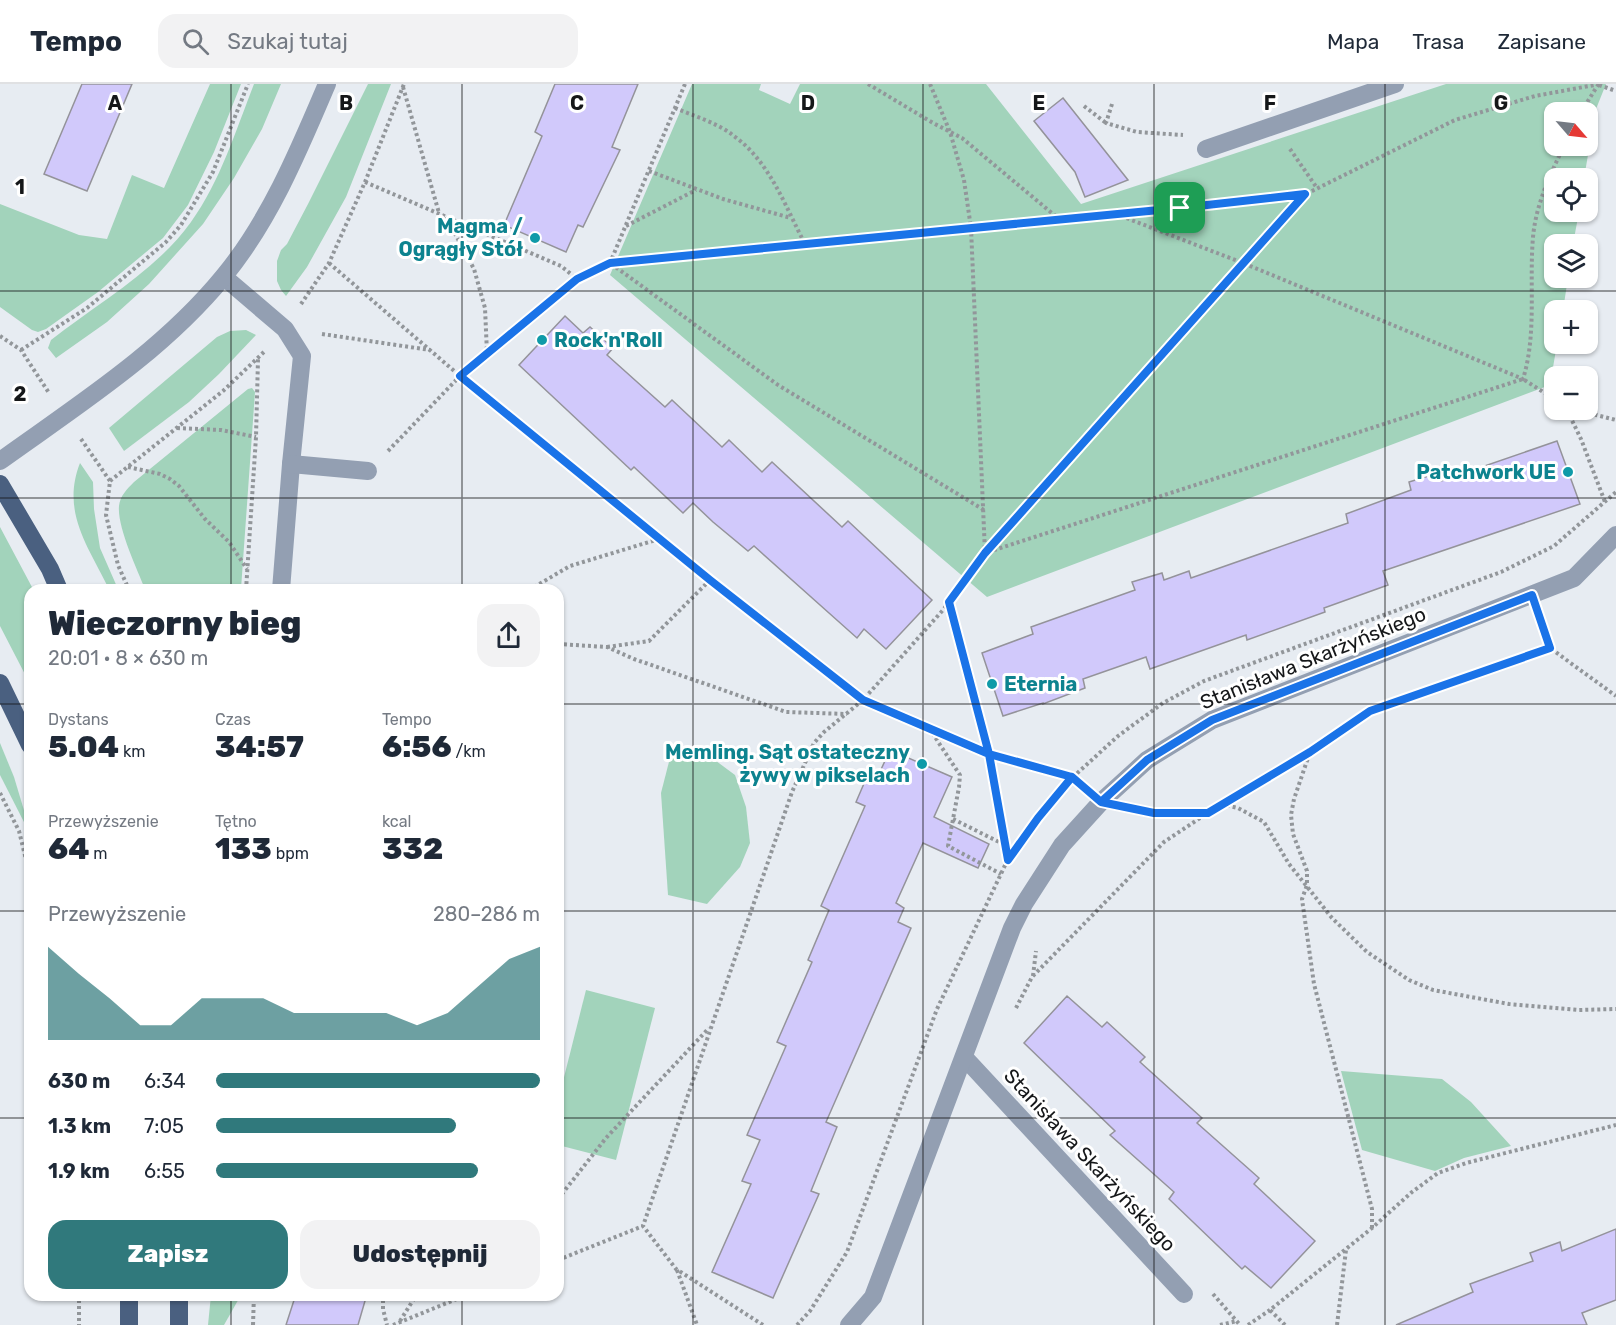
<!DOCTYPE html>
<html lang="pl">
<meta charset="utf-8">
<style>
body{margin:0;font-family:Rubik,sans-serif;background:#f2f2f3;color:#1f2937;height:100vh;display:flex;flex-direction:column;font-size:22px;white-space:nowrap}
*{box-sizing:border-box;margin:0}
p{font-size:20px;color:#747a83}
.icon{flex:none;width:33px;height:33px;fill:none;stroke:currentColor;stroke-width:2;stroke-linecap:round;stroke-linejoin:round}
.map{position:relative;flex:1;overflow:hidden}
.panel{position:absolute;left:24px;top:500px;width:540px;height:717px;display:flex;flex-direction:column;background:#fff;border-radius:18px;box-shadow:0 2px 4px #0004}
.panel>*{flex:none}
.needle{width:39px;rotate:118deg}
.tools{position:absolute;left:1544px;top:18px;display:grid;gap:12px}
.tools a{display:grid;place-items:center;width:54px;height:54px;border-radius:12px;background:#fff;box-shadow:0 2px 4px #0004;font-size:30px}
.pin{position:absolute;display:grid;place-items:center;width:51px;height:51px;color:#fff;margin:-26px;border-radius:12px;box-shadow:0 3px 9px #0006}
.round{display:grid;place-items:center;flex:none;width:63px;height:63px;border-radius:18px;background:#f2f2f3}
.headline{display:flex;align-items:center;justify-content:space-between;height:102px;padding:0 24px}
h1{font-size:33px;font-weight:800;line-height:45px}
.stats{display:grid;grid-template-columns:repeat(3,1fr);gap:9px;height:102px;padding:6px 24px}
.stats div{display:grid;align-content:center}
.stats b{font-size:30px;font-weight:800}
.stats small{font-size:16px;font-weight:400}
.stats p{font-size:16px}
.chart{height:168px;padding:12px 24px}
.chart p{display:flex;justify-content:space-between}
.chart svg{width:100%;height:108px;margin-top:6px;fill:#30797c;opacity:.7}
.cta{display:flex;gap:12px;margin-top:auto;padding:12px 24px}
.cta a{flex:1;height:69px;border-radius:18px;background:#30797c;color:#fff;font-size:24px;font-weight:800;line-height:69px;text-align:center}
.cta a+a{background:#f2f2f3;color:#1f2937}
ul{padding:0 24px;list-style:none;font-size:20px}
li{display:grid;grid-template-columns:96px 72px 1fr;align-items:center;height:45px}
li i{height:15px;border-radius:8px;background:#30797c}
header{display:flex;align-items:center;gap:36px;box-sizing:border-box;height:84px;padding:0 30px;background:#fff;border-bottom:2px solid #e0e1e3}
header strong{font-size:28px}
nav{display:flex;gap:33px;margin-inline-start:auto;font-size:21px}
.search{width:420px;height:54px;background:#f2f2f3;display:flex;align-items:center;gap:15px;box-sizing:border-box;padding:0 21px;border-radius:18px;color:#747a83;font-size:22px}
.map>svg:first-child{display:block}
</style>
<header>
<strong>Tempo</strong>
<div class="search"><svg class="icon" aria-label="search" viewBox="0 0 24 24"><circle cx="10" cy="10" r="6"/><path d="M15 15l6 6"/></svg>Szukaj tutaj</div>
<nav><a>Mapa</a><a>Trasa</a><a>Zapisane</a></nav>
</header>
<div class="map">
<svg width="1616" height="1241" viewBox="0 0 1616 1241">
<rect width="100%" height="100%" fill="#e7ecf2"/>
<g fill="#a2d3bb" fill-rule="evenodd">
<path d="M210,0h31l-27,68 -26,53 -25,33 -65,54 -52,37 -8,3 -6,-2 -32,-23v-103l79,31 28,4 25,-64 32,13z"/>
<path d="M254,0h27l-19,45 -28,49 -31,46 -54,60 -42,38 -51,36 -8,-10 3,-8c47,-37 105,-69 140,-118 29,-40 45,-92 63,-138z"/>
<path d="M368,0h23l-45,113 -39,70 -21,29 -5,-6 -4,-9v-20l4,-11 6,-6 21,-40z"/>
<path d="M692,0h69l-2,6 31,14 10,-20h186l95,120 365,-120h160l-10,25 -12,69h-30v34h25l-6,32h-19v34h14l-5,32h-9v34h3l-7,41 -563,212 -377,-322zM1554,28h33v34h-33z"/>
<path d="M246,246l10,5 -37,39 -30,28 -65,49 -15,-23 108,-91 13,-6z"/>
<path d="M252,304l3,4 -14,197h-96c-8,-20 -28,-62 -26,-83 1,-10 8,-17 15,-24l114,-93z"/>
<path d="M80,379l13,19 1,27 6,39 18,41h-9c-21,-43 -48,-77 -29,-126z"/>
<path d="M0,443l33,62 -3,1v94l-30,-58z"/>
<path d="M0,659l14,34 15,50 -2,1 -27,-53z"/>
<path d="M672,666l36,5 27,20 11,32 4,36 -10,24 -33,37 -39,-9 -7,-102z"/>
<path d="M586,906l69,18 -39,152 -58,-15v-44z"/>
<path d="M1341,987l101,8 29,23 40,44 -47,12 -29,13 -73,-21z"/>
<path d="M211,1211h30l-17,30h-16z"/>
</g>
<g fill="#d1c9fb" stroke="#94939a" stroke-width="1.5">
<path d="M82,0h50l-45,107 -43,-17z"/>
<path d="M555,0h83l-26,63 8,3 -37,77 -5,-2 -12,27 -62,-27 38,-89 -7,-4z"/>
<path d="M1063,14l65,82 -43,17 -10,-25 -41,-51z"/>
<path d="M565,232l18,17 7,-6 23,21 -6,7 58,52 7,-7 50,47 7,-7 33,32 10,-10 70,65 6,-6 84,79 -46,49 -22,-20 -7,9 -103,-92 -6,5 -35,-29 -20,-19 -10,10 -49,-46 -3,3 -112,-105z"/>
<path d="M1557,357l23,63 -197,67 5,14 -64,23 1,4 -78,28 -1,-5 -96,34 -4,-12 -63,22 2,9 -42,16v-1l-40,13 -21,-63 51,-19 -2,-7 104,-37 -3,-8 30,-9 2,7 25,-9 2,7 157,-55 -2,-9 65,-24 -2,-8 29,-9 3,8z"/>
<path d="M890,666l62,27 -18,40 55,27 -11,24 -55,-25 -27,60 8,5 -6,14 13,6 -85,194 11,5 -26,64 8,3 -46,104 -61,-26 39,-88 -9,-3 18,-41 -13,-5 39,-89 -9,-4 35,-80 -4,-2 21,-50 -8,-4 44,-100 -9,-4 13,-30 9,4z"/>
<path d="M1067,912l35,31 5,-5 38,35 -5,5 62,56 -5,5 62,55 -5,6 61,57 -44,47 -26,-22 -3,3 -73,-70 5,-7 -64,-57 5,-4 -91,-88z"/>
<path d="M1616,1145v71l-34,13 5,12h-191l77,-33 -3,-8 63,-23 -3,-8 30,-11 2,9z"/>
<path d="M296,1210h71l-9,31h-72z"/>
</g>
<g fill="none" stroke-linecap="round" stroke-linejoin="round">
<g stroke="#92969a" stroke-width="4" stroke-dasharray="3 3" stroke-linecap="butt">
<path d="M685,0l-75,179 508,-48 188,-21 149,-74 80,-24 65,-12"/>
<path d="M868,0l65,39 29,15 97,81"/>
<path d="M930,0l20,48 14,48 7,48 14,325"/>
<path d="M1599,1l17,6"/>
<path d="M403,3l36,126"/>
<path d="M1112,20l-6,19 31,9 46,3"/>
<path d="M1084,22l22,17"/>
<path d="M675,24c19,8 43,15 59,28 36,26 51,70 71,108"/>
<path d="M1581,28l17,-27"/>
<path d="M1290,65l27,39"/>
<path d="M649,87l74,28 68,19"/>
<path d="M365,98l196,84 16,13"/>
<path d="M1121,132l122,47 280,116c14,-45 6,-95 10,-142 3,-33 17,-62 31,-91"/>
<path d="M446,133l28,52 11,39 2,45"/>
<path d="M626,142l70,-36"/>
<path d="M329,179l131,113 250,204 153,120 126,54 83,24 7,6"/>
<path d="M301,220l28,-41 36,-81 39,-98"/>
<path d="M322,250l108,16"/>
<path d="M0,252l21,14 28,43"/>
<path d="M21,266l66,-42 79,-66 15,-17 32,-53 35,-88"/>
<path d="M1567,326l14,29 24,63"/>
<path d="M1577,326l39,10"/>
<path d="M177,344l44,2 35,7"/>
<path d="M81,355l29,42 -4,34 12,50 11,25"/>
<path d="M388,367l72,-75 117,-97 33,-16 168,122 206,125"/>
<path d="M128,383l32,7 10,5 9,7 26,33 24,23 18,27"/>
<path d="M110,397l113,-90 43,-41"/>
<path d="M987,468l318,-358"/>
<path d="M246,506l10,-153 2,-78"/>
<path d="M529,506l41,-24 89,-27"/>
<path d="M949,519l40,151 19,105"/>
<path d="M1541,537l9,27 66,48"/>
<path d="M558,560l49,3 27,12 152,53 61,2"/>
<path d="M607,563l42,-6 61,-61"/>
<path d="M929,644l31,47 -1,12 -11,59 53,28"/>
<path d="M0,709l19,38 11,45"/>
<path d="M1221,720l17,4 26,14 25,42 43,54 35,34 42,28 24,10 76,14 70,6 37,-1"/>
<path d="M1136,726l18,3h53"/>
<path d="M953,735l52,26"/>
<path d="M558,788l4,-47"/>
<path d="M1033,892l3,-25"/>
<path d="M1016,924l16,-31 132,-135 57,-38 89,-52"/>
<path d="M558,1115l48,-61 103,-110"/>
<path d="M1372,1144v-19l-58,-225 -12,-85 5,-14v-14l-14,-37 -2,-19 3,-16 16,-47 60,-41 180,-63"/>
<path d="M558,1176l85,-34"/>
<path d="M677,1186l20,55"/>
<path d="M69,1210l10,4"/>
<path d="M79,1210v31"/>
<path d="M383,1210v15l4,16"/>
<path d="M1213,1210l27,31"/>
<path d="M400,1237l17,-27"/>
<path d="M253,1241l1,-31"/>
<path d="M393,1241l76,-31"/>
<path d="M763,1241l-87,-56 -33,-43 149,-434 22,-49 10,-11 39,-32 80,-90 42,-57 538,-174 31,20"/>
<path d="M797,1241l13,-14 37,-59 90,-243 71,-150 30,-41 34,-40 46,-42 45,-33 41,-22 297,-109 53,-26 62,-54"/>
<path d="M1220,1241l17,-4"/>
<path d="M1248,1241l22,-15"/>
<path d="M1285,1241l-15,-15 102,-82 40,-36 26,-19 28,-10 150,-38"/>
<path d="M1337,1241l9,-75"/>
</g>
<g stroke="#939fb2" stroke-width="18">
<path d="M1206,65l189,-65"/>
<path d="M224,193l61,52 17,27 -11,108 -10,126"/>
<path d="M0,377c78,-56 163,-110 224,-185 46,-56 75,-126 103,-192"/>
<path d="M291,380l77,7"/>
<path d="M964,973l220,237"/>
<path d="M849,1241l24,-28 139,-369 12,-24 38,-59 39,-43 46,-42 65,-40 362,-142 42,-43"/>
</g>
<g stroke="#4a6080" stroke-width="18">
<path d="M0,400l50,85 9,21"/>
<path d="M0,599l30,62"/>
<path d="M129,1210v31"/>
<path d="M179,1210v31"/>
</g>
</g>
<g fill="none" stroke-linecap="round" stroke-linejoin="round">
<defs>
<path id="route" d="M1180,124l-570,55 -33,16 -117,97 250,204 153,120 126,54 83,23 29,25 53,11h54l102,-61 60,-41 180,-63 -18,-53 -320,125 -65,40 -46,42 -29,-25 -34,41 -30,42 -19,-106 -40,-152 36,-49 320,-359 -125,14"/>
</defs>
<use href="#route" stroke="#fff" stroke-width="12"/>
<use href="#route" stroke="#1a73e8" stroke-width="8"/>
</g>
<path fill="none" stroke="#151719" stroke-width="1.5" stroke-opacity="0.55" d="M231,0v506M462,0v506M693,0v1241M923,0v1241M1154,0v1241M1385,0v1241M0,207h1616M0,414h1616M0,620h30M558,620h1058M0,827h30M558,827h1058M0,1034h30M558,1034h1058M231,1210v31M462,1210v31"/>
<g fill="#0f9aa8" stroke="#fff" stroke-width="2">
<circle cx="535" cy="154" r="6"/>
<circle cx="542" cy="256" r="6"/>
<circle cx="1568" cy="388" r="6"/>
<circle cx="992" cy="600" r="6"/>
<circle cx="922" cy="680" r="6"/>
</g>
<g text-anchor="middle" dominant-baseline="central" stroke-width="6" stroke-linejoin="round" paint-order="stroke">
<g font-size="20" font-weight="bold" fill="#0d838f" stroke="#fff" text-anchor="end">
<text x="523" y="142">Magma /<tspan x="523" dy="23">Ogrągły Stół</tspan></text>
<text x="554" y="256" text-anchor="start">Rock'n'Roll</text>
<text x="1556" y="388">Patchwork UE</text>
<text x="1004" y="600" text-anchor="start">Eternia</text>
<text x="910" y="668">Memling. Sąt ostateczny<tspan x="910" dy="23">żywy w pikselach</tspan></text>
</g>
<g font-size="20" fill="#151719" stroke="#fff">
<text transform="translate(1313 574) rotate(-22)">Stanisława Skarżyńskiego</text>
<text transform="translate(1090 1076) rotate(47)">Stanisława Skarżyńskiego</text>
</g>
</g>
<g font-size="20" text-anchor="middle" font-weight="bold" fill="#151719" stroke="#fff" stroke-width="6" stroke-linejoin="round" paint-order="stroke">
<text x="115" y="26">A</text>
<text x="346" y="26">B</text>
<text x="577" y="26">C</text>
<text x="808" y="26">D</text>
<text x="1039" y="26">E</text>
<text x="1270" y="26">F</text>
<text x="1501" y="26">G</text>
<text x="20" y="110">1</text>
<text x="20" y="317">2</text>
</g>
</svg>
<div class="tools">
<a><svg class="needle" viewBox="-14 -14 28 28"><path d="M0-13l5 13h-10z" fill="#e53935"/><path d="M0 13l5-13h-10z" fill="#747a83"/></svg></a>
<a><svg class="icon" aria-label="locate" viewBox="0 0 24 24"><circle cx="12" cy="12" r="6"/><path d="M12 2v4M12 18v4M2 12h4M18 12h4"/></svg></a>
<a><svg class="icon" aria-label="layers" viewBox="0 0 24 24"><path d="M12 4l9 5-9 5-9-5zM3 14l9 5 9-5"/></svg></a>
<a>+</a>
<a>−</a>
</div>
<div class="pin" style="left:1180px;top:124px;background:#1e9e55"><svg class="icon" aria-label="arrive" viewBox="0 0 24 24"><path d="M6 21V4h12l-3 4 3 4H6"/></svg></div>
<section class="panel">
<div class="headline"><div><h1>Wieczorny bieg</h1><p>20:01 · 8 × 630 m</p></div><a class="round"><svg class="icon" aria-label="share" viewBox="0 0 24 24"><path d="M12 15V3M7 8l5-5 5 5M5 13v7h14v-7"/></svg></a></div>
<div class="stats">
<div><p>Dystans</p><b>5.04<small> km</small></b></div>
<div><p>Czas</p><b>34:57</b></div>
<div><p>Tempo</p><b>6:56<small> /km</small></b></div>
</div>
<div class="stats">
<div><p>Przewyższenie</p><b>64<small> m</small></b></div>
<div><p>Tętno</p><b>133<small> bpm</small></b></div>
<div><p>kcal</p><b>332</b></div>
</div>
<div class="chart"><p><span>Przewyższenie</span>280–286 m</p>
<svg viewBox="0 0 160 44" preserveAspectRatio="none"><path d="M0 44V6L10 17L20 27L30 38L40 38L50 27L60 27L70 27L80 33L90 33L100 33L110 33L120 38L130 33L140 22L150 11L160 6V44z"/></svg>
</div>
<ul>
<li><b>630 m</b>6:34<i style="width:100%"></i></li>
<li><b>1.3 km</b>7:05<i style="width:74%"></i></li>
<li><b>1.9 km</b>6:55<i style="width:81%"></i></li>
</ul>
<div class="cta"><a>Zapisz</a><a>Udostępnij</a></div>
</section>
</div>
